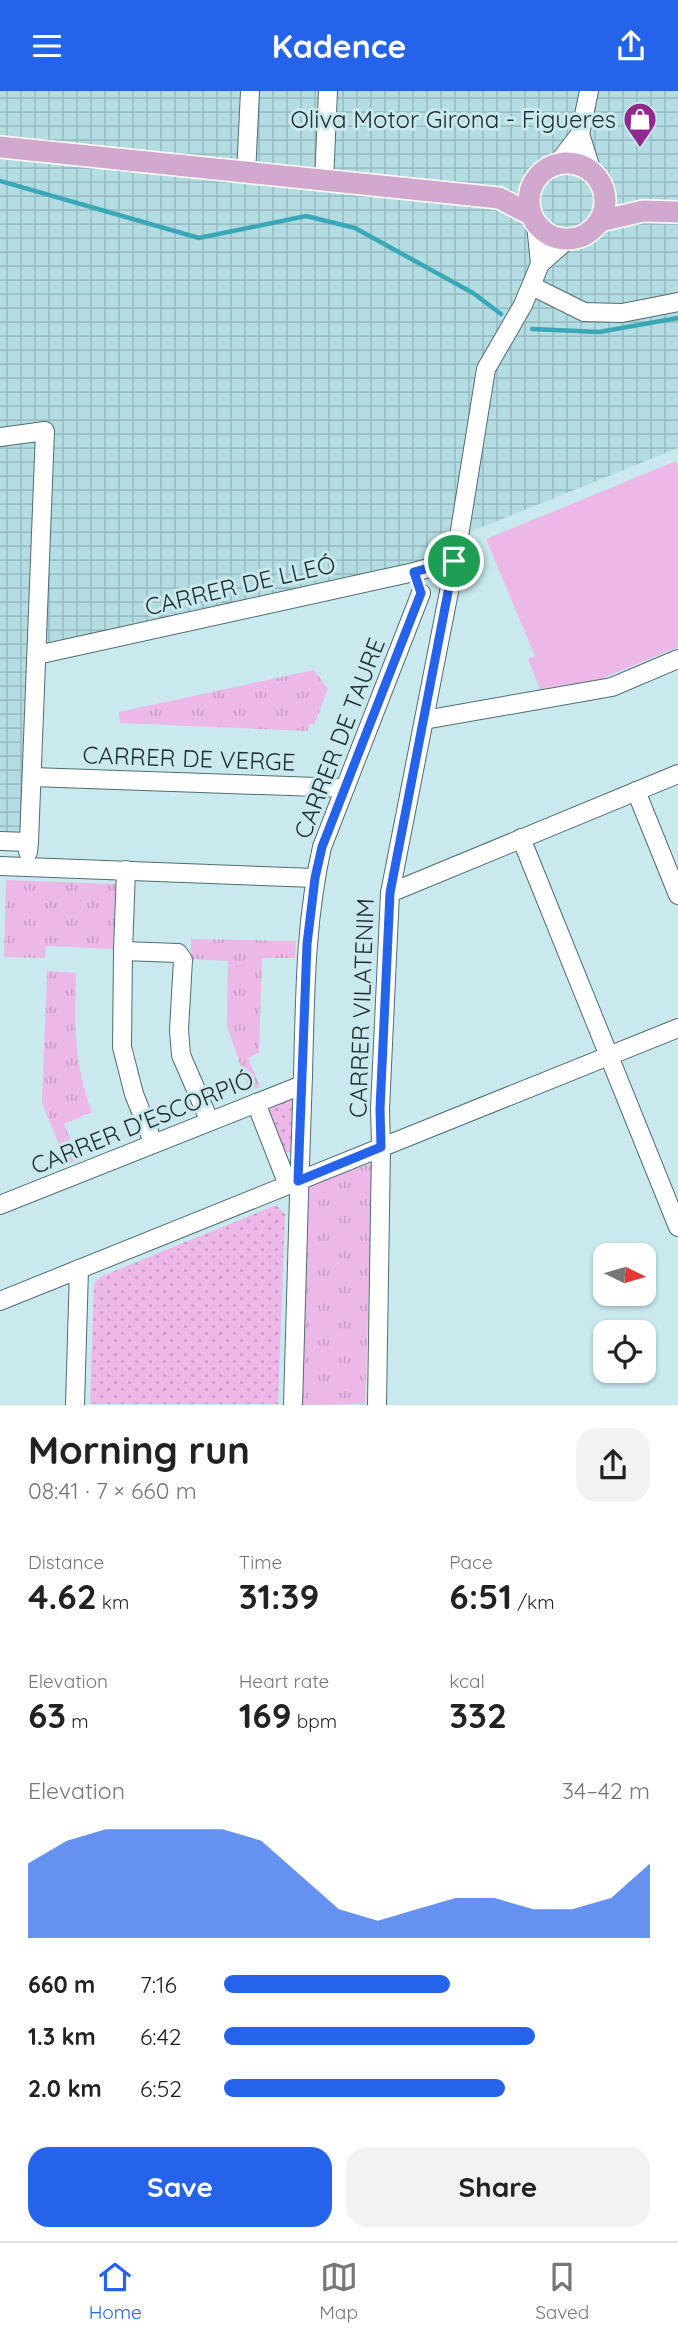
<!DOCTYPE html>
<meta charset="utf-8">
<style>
body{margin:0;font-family:Quicksand,sans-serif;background:#f2f2f2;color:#222;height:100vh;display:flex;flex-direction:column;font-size:26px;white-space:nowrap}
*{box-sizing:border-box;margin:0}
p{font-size:23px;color:#767676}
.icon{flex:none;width:38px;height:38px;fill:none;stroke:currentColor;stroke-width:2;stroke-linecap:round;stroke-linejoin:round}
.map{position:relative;height:1314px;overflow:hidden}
.sheet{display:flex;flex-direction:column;background:#fff;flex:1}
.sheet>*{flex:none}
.needle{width:46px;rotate:95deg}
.controls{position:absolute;left:593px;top:1152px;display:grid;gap:14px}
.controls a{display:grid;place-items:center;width:63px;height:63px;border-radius:14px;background:#fff;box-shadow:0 2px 5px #0004;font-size:35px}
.pin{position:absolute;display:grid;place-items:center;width:60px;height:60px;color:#fff;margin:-30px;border:4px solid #fff;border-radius:50%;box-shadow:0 2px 7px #0007}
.round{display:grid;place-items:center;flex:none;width:74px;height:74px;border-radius:21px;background:#f2f2f2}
.head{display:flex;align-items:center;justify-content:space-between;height:119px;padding:0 28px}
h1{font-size:38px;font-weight:800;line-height:52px}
.figures{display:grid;grid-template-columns:repeat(3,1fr);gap:10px;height:119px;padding:7px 28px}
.figures div{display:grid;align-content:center}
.figures b{font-size:35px;font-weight:800}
.figures small{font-size:19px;font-weight:400}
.figures p{font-size:19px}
.chart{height:196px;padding:14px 28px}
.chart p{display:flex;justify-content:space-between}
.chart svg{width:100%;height:126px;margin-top:7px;fill:#2563eb;opacity:.7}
.action{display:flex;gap:14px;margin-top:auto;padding:14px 28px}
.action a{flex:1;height:80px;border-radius:21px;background:#2563eb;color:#fff;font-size:28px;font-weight:800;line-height:80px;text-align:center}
.action a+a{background:#f2f2f2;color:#222}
ul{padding:0 28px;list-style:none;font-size:23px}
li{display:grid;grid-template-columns:112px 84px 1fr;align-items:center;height:52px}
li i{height:18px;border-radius:9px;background:#2563eb}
header{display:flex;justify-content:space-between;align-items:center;height:91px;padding:0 28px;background:#2563eb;color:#fff;font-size:32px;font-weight:800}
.dock{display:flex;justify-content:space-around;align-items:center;height:98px;border-top:2px solid #e0e0e0;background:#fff;font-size:19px;color:#767676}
.dock a{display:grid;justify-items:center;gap:4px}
.dock .current{color:#2563eb}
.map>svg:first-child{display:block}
</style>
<header><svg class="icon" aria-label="menu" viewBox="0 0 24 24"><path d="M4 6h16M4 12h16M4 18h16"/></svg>Kadence<svg class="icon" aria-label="share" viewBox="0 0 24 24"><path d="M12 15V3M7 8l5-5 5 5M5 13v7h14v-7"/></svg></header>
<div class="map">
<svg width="678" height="1314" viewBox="0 0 678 1314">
<defs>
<pattern id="industrial-grid" width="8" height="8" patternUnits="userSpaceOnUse" patternTransform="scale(1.75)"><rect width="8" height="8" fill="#b4dde3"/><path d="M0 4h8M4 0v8" fill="none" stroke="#9abec3"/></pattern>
<pattern id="grass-dots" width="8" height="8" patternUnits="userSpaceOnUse" patternTransform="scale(1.75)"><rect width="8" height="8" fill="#ecb8e7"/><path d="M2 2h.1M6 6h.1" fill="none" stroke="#ca9ec6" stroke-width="1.8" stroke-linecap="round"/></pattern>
<pattern id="park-tufts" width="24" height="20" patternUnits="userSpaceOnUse" patternTransform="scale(1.75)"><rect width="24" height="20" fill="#ecb8e7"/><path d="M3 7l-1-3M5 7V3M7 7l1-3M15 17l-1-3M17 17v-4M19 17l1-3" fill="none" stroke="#ca9ec6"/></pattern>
</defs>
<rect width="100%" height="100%" fill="#c9e9ee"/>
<path fill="url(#industrial-grid)" d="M0,0h678v357l-208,84 -15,29 -417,94 -9,188 -29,-1z"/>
<g fill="url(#grass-dots)">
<path d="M294,1006l-2,53 -4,3 -3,-2 -19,-44z"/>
<path d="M276,1114l9,9 -7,190h-188l4,-120 6,-7z"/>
</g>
<g fill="url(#park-tufts)">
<path d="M314,579l14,19 -14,36 -4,-2 -3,8 -187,-8 -1,-11z"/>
<path d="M6,789l110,4 -3,65 -67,-3 -1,12 -41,-1z"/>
<path d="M191,848l105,2 -1,17h-33l-3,94 -11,6 12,29 -11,3 -22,-64 1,-65 -37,-2z"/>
<path d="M47,880l29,2c-1,53 -3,87 16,139l-28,12 14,36 -11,4 -25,-61z"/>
<path d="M373,1072l-8,241 -64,1 7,-220z"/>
</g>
<path fill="#ecb8e7" d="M676,370l2,5v181l-80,33 -58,9 -12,-30 7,-3 -49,-117z"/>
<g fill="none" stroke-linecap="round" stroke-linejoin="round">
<g stroke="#3aa8b7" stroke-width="4.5">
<path d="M0,90l199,57 107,-22 49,12 118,65 28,21"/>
<path d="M532,238l67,3 79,-14"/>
</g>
<defs>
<g id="minor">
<path d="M580,43l12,38"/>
<path d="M557,73l23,-30 9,-43"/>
<path d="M246,83l4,-83"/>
<path d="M324,90l4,-90"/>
<path d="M540,173l27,-24"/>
<path d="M532,195l52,26 38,1 56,-11"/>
<path d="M0,346l45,-6 -16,411"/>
<path d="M37,564l377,-83 41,-11"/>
<path d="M424,629l188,-33 66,-28"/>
<path d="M32,686l313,11"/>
<path d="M636,700l42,104"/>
<path d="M521,747l157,389"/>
<path d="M0,750l29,1 -1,10"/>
<path d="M0,775l315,12"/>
<path d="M126,779l-3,81 -1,96 12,47 19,48"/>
<path d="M390,802l288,-119"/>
<path d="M123,860l55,2 5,7 -4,70 2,25 28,65"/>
<path d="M256,1012l32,82"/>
<path d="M0,1114l302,-120"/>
<path d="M0,1210l678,-273"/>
<path d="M75,1314l4,-136"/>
<path d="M293,1314c3,-111 6,-220 10,-330 2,-77 2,-153 19,-228l99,-254"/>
<path d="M377,1314l4,-258 -1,-38 10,-216 65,-332 31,-192 37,-64 17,-41 -4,-40"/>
</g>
<g id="major">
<path d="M0,56l499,51 31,16"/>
<circle cx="567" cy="110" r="38"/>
<path d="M600,130l43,-10 35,1"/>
</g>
</defs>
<use href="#minor" stroke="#506d72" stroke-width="20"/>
<use href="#major" stroke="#fff" stroke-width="24"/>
<use href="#minor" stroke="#fff" stroke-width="18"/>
<use href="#major" stroke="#d1a9ce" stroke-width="21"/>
</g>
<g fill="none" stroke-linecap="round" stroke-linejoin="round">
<defs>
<path id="route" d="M454,470l-64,332 -10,216 1,38 -83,34 9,-237 8,-66 7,-31 99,-254 -7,-21z"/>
</defs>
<use href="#route" stroke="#fff" stroke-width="14"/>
<use href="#route" stroke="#2563eb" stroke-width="9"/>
</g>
<defs>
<symbol id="shop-pin" viewBox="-11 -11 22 30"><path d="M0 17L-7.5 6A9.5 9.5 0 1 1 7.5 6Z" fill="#922a8e" stroke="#c9e9ee"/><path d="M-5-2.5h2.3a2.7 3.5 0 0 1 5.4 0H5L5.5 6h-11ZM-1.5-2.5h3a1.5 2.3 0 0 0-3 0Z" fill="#fff"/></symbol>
</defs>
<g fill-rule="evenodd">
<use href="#shop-pin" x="621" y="9" width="38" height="52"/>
</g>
<g text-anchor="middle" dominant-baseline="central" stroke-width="6" stroke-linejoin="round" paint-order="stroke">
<g font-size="24" fill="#222e30" stroke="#c9e9ee" text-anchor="end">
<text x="616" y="28">Oliva Motor Girona - Figueres</text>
</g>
<g font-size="24" fill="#222e30" stroke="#c9e9ee">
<text transform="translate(240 494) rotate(-13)">CARRER DE LLEÓ</text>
<text transform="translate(339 647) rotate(-69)">CARRER DE TAURE</text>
<text transform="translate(189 667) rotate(2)">CARRER DE VERGE</text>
<text transform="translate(361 917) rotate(-88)">CARRER VILATENIM</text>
<text transform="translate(142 1031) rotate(-22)">CARRER D'ESCORPIÓ</text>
</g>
</g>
</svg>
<div class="controls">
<a><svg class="needle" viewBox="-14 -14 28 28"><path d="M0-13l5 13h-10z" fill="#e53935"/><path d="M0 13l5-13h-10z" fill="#767676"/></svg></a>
<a><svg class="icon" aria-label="locate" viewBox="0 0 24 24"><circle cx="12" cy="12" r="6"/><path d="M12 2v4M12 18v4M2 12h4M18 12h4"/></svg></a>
</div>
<div class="pin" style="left:454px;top:470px;background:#1e9e55"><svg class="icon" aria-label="arrive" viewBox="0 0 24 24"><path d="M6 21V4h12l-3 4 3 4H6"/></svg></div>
</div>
<section class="sheet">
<div class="head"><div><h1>Morning run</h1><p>08:41 · 7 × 660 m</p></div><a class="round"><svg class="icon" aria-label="share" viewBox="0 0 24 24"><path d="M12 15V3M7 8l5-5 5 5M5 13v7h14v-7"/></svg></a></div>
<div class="figures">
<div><p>Distance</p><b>4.62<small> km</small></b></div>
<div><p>Time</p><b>31:39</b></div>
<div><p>Pace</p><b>6:51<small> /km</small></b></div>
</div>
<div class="figures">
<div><p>Elevation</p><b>63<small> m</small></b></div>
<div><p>Heart rate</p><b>169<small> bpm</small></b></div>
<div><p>kcal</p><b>332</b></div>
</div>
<div class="chart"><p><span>Elevation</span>34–42 m</p>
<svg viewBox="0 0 160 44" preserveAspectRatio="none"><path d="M0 44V18L10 10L20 6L30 6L40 6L50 6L60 10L70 22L80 34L90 38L100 34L110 30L120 30L130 34L140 34L150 30L160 18V44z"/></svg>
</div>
<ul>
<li><b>660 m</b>7:16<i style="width:53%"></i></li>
<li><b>1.3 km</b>6:42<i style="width:73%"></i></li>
<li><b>2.0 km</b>6:52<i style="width:66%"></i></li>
</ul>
<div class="action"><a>Save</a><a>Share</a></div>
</section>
<nav class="dock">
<a class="current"><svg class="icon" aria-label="home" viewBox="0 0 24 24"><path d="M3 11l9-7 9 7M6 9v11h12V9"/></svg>Home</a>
<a><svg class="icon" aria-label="map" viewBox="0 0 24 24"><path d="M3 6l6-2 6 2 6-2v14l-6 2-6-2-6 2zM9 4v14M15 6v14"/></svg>Map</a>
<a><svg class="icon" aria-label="saved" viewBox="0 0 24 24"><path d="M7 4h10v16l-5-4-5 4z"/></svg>Saved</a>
</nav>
